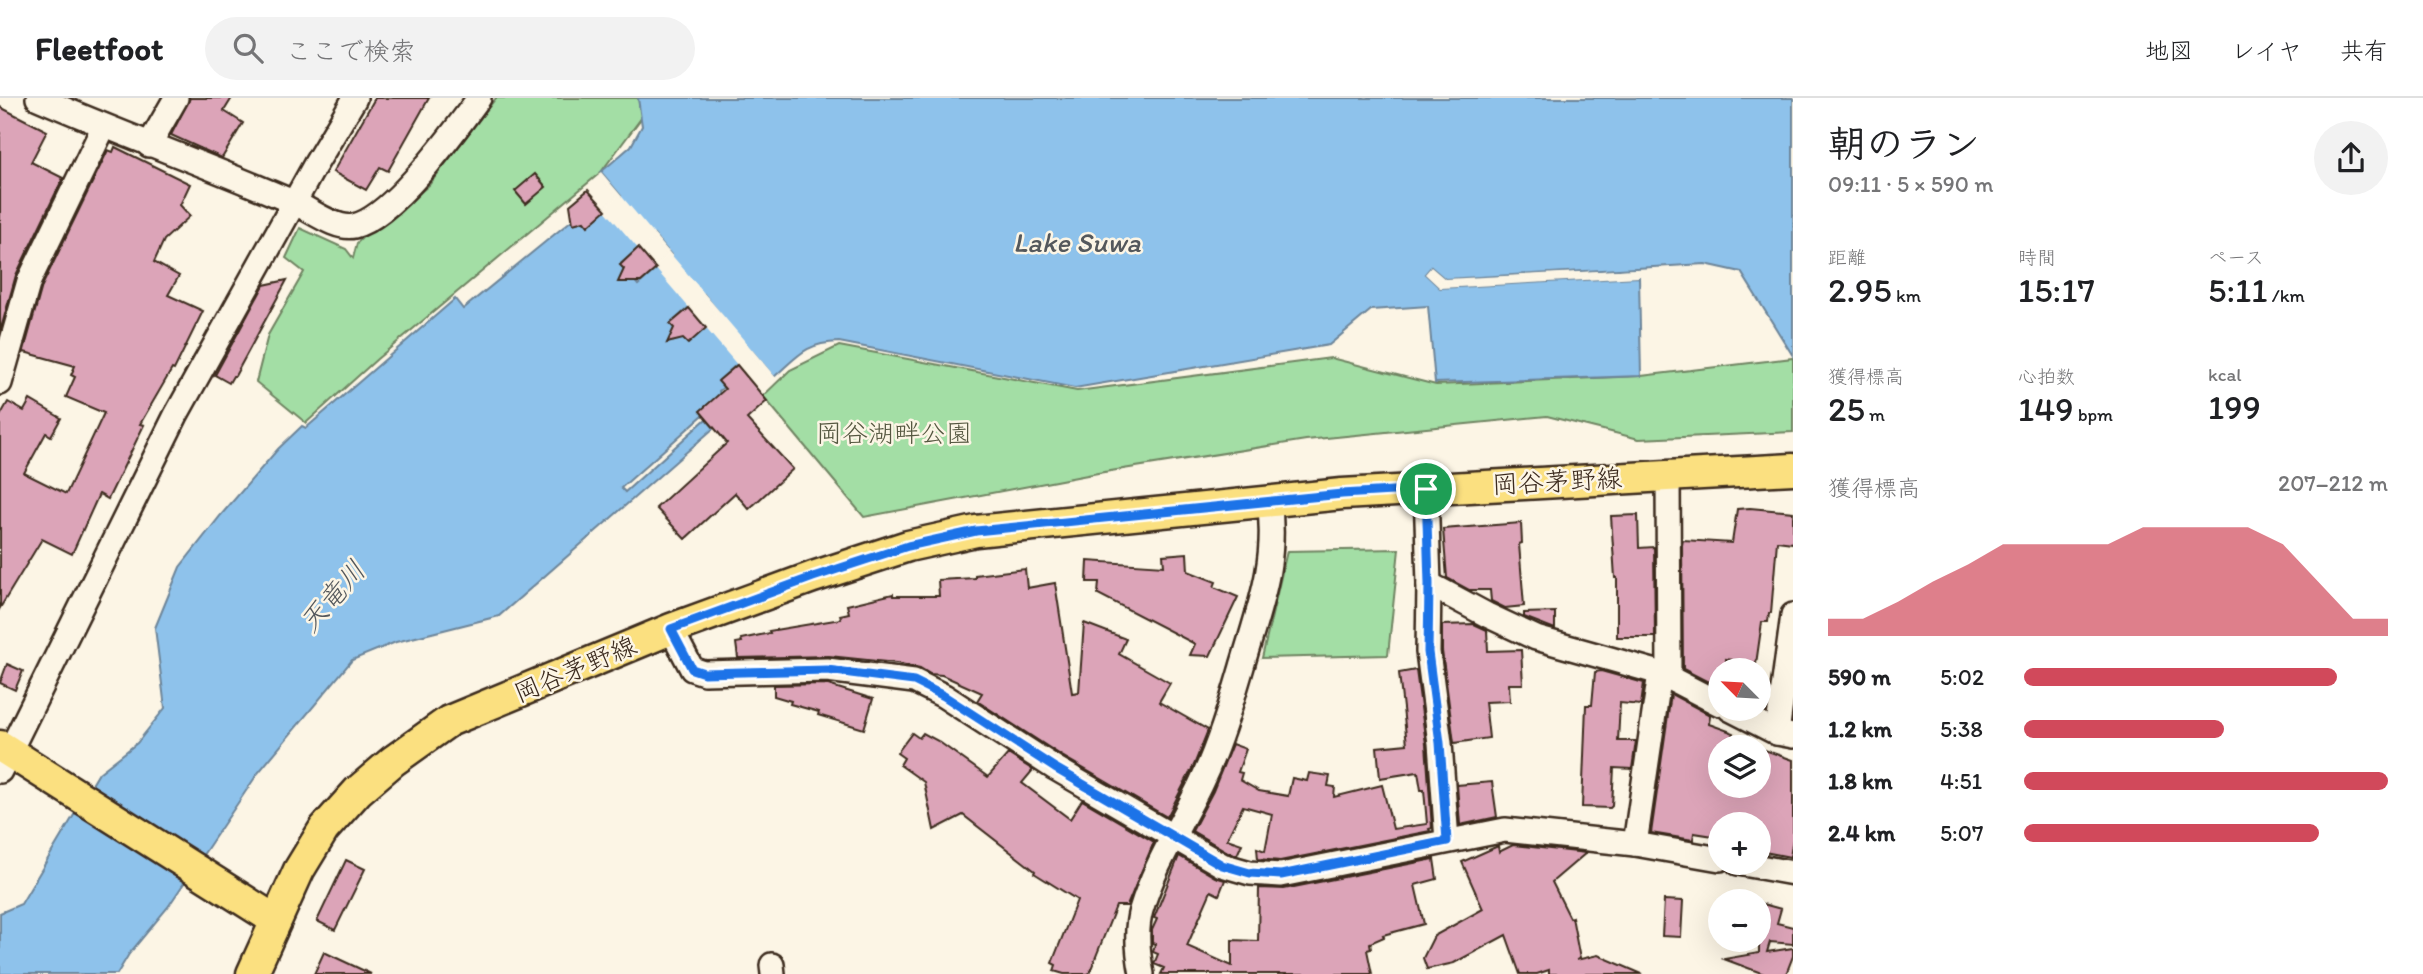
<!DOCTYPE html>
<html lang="ja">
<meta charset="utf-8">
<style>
body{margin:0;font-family:Itim,"Klee One",sans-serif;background:#f2f2f2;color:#202124;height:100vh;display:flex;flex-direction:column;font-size:26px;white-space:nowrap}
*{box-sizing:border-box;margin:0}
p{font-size:23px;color:#757577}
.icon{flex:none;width:38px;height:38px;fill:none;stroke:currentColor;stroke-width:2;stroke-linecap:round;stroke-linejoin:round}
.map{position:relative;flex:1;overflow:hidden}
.drawer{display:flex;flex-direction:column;background:#fff;width:630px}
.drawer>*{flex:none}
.needle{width:46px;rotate:294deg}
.buttons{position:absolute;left:1708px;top:560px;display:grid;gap:14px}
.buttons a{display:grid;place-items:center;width:63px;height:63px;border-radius:50%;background:#fff;box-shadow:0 7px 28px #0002;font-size:35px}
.pin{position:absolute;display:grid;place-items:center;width:60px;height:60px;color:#fff;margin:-30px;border:4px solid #fff;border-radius:50%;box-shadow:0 2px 7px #0007}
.round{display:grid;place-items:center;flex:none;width:74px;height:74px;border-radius:37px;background:#f2f2f2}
.summary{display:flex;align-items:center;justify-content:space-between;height:119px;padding:0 35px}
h1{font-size:38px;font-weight:600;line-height:52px}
.stats{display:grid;grid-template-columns:repeat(3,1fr);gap:10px;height:119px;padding:7px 35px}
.stats div{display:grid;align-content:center}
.stats b{font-size:35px;font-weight:600}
.stats small{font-size:19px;font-weight:400}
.stats p{font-size:19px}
.chart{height:196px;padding:14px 35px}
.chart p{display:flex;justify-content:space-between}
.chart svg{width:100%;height:126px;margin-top:7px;fill:#d1495b;opacity:.7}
ul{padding:0 35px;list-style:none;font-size:23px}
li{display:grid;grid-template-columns:112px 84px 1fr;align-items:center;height:52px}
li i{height:18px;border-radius:9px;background:#d1495b}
header{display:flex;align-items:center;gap:42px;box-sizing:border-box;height:98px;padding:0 35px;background:#fff;border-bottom:2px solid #e0e0e0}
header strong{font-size:33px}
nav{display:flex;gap:38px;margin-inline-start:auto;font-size:24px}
.search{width:490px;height:63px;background:#f2f2f2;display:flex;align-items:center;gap:18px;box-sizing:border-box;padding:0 24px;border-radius:38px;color:#757577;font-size:26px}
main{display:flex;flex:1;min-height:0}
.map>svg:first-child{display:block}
</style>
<header>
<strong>Fleetfoot</strong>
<div class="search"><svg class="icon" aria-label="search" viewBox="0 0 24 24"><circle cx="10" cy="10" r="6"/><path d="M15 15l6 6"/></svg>ここで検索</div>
<nav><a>地図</a><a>レイヤ</a><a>共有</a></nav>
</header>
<main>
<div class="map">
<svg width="1793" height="876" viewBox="0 0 1793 876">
<rect width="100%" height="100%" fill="#fcf5e5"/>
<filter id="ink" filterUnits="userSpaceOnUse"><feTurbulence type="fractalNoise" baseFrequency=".0143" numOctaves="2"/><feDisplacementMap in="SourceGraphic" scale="14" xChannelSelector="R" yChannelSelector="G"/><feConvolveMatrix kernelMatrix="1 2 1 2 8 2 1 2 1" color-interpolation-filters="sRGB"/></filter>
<g filter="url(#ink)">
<g fill="#a3dea5" stroke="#6f8462" stroke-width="2">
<path d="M496,0h142l4,19 -41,55 -224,187 -71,64 -50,-41 12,-47 36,-63 -18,-14 14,-30 46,21 7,9 4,-15 11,-11 11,-5 50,-42z"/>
<path d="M839,248l238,45 254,-33 105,27 205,-9 152,-18v74l-154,7 -92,-23 -241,24 -208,33 -234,44 -101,-121 27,-26z"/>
<path d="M1399,451l-11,106 -126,3 25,-107z"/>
</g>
<path fill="#8ec2eb" stroke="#6d8599" stroke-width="2" fill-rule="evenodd" d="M638,0h1155v258l-52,-84 -36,-8 -260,15 -14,-12 -6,7 15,14 199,-11 2,99 -206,7 -7,-77 -57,4 -42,35 -254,43 -236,-46c-34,1 -41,14 -65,35l-22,-26 -33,29 5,7 -5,4 1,5 -20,15 3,4 -82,73 4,4 81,-73 8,9 -215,188 -103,26 -44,18 -94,113 -90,134 -39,47 -12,20h-117v-61l21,-9 78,-131 38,-30 28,-35 -10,-80 25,-61 41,-52 57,-66 24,-23 4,2 149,-129 8,10 109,-89 1,2 9,-3 6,6 33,-29 -20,-24 30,-26 11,-20zM654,137l18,21 -34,29 -18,-21zM704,196l17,21 -34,28 -5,-6 -8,4 2,-11 -5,-7z"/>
<g fill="#fcf5e5">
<path d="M601,74l176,207h-5l-20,-23 -13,11 -36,-42 13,-11 -12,-15 -13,11 -37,-43 13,-12 -13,-16 -14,12 -37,-43 14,-12 -19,-22z"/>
<path d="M1431,169l14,12 194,-10v4l-194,10 -14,-11 -1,2 12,10 197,-10v3l-199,11 -15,-14z"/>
</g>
<g fill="#dca4b8" stroke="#3b2a1e" stroke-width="2">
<path d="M190,0h42l-8,13 19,12 -21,35 -51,-23z"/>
<path d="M375,0h54l-41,73 -8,-4 -14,23 -33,-18z"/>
<path d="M0,9l47,24 -16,31 32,16 -47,97 -16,57z"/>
<path d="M115,49l75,37 -10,21 10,11 -26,24 -10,22 25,14 -11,19 35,16 -29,59 -2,-1 -32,55 4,1 -36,74 -9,-5 -27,60 -30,-15 -42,69v-192l8,-14 16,9 6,-11 31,18 -10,18 -5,-3 -22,40 42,21 38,-81 -38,-16 9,-20 -4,-2 4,-9 -51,-14 -1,2 19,-68 66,-136 5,2z"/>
<path d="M535,76l11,13 -20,17 -11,-13z"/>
<path d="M588,92l18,20 -18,16 -4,-5 -11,3 -3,-19z"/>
<path d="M638,150l18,21 -15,13h-23l6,-13 -4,-4z"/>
<path d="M287,182l-52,96h-2l-4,7 -14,-8 49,-90z"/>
<path d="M689,210l17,20 -18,16 -5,-5 -16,4 7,-15 -4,-4z"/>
<path d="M737,267l30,36 -20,18 46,50 -44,40 -14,-16 -50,46 -29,-31 71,-65 -27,-32 25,-22 -7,-8z"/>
<path d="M1750,410l43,4v31l-16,-2 -6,72h-2l-1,9h-6l-6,42 -30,-5v11h-6v18l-37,-19 -1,-124 1,-5 49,3 5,-34z"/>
<path d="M1638,417l1,33 15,-1 1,90h-38v-59h-2l-4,-62z"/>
<path d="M1521,425l1,20 -3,1 5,62 -19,2 -14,-7 -1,-11h-21l-22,-12 -4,-49z"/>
<path d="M1187,455l1,18 28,11 -2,5 24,10 -28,59 -20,-1 5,-11 -97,-50 1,-12h-12l1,-21 76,5 -1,-11z"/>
<path d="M1025,471l2,19 28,-5 17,110 7,-1 5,-69 42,16 -7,15 51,29 -11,19 49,28 -14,35 -27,52 -105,-61 -85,-55 5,-8 -40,-18 -12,-1 -10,-6 -24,-5 -67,-7 -91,2 -2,-15 6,-1 -1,-3 29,-6 -1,-2 72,-12 -1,-4 9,-2 -2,-8 46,-11v2h46l-1,-16 37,-2v-3z"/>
<path d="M1555,514v17l-31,-12v-4z"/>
<path d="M1474,526l13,6 1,21 33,-1 2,34h-14l1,17 -25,1 4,36 -35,5 -12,-92v-26z"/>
<path d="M7,566l16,7 -8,19 -15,-7z"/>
<path d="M1416,572l10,74 6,84 -3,1 1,2 -150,30 -22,-2 -1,-11 8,3 7,-37 -29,-8 -16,33 15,5 -5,11 -9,-3 -36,-21 21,-40 19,-47 14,5 -8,23 4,1 -2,7 19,11 29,5 4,-18 15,3 2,-8 21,3 -2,10 7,1 -1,10 48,-12 11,44 34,-5 -3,-34h-3l-3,-18 -38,6 -3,-31 30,-3 -8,-71z"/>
<path d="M1601,573l43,12 -3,22 -21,-2 -2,38h18l-4,28 -18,-1 -2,38 -2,2 -28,-1 4,-102h6l3,-33z"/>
<path d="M825,586l48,15 -9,30 -46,-14 1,-3 -29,-8 1,-3 -17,-5v-11z"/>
<path d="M1671,596l39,21 -1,9 25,9 -5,14h-9v39h39v-38l34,12v79l-3,18 -31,-6v-27h-39v13l-26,-4 -1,7 -42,-7z"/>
<path d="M912,635l7,5 4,-5 15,8 50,36 20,-23 25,16 -11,13 48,36 12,-19 72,42 -27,64h-11l-27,68h-25l-10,-3 2,-6 -4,-2 25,-63 -43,-27 1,-2 -72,-56 -29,15 -10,-48 -24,-17 4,-7 -7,-5z"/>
<path d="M1492,684l5,35 -37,8 -3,-40z"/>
<path d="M1513,747l73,8 -34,29 18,36 2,-1 8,42 -4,1 22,-5 44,19h-93v-4l-12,4h-17l-14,-39 -52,28 -27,6 -4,-11 11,-22 49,-27 -21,-47 36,-16 1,6z"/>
<path d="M1179,758l36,21 10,3 -6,15 -8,-4 -24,55 45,20v-26l26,1 1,-53 25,1 150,-30 3,20 -22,6 9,39 -41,11 1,2 -14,6 1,6 -4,1 5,24h-211l3,-6 -10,-4 4,-10 -5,-2 2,-8 -3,-1v-13l5,-11 -3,-1z"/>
<path d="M346,762l19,9 -30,61 -18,-9z"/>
<path d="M1664,802l19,1 -2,36 -19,-1z"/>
<path d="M1759,805l22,6 -4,14 16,4v17l-23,-2 -3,10 26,-4v8l-7,18h-22l-40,-15 35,-6z"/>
<path d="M324,854l47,22h-57z"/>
</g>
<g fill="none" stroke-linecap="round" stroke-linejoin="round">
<defs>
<g id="minor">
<path d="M38,0c85,37 172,68 257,105 16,7 41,27 59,23 39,-9 101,-95 125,-128"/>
<path d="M149,47l27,-47"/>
<path d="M0,285l29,-102 75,-155"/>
<path d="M1668,377l1,203"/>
<path d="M1426,391l3,95 -1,68 12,91 7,98"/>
<path d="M1429,486l58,31 49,23 124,35 60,31"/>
<path d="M671,531l21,40 12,4 123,-3 87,11 30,15 111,72 167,97 28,8 31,2 224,-45 130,14 85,15"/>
<path d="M1730,611l47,24 16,3"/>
<path d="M1777,635l16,-118"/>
<path d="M0,673l176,-356 139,-250 40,-67"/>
<path d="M1635,746l25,-171"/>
<path d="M1738,765l55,10"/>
<path d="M772,867l1,9"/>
<path d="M1142,876c-4,-20 -7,-43 -1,-64 13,-44 39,-84 59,-125 19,-39 31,-81 43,-122 16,-55 35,-102 26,-161"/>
</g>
<g id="major">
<path d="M0,648l275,174"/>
<path d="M252,876l47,-104 25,-41 34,-38 35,-30 56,-40 222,-92 142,-52 95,-31 68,-15 366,-37 451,-25"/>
</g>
</defs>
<use href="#minor" stroke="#3b2a1e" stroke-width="28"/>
<use href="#major" stroke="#3b2a1e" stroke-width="35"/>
<use href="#minor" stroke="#fcf5e5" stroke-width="23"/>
<use href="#major" stroke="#fbe080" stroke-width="30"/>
</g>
</g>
<g fill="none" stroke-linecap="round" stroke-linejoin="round" filter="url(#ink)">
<defs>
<path id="route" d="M1426,391l3,95 -1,68 12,91 7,98 -166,34 -31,-2 -28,-8 -167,-97 -111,-72 -30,-15 -87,-11 -123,3 -12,-4 -21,-40 142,-52 95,-31 68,-15 366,-37z"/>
</defs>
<use href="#route" stroke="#fff" stroke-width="14"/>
<use href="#route" stroke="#1a73e8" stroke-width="9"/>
</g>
<g text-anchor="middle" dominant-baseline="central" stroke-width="5" stroke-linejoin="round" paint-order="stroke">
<g font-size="26" fill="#555740" stroke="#fcf5e5">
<text x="894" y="335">岡谷湖畔公園</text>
</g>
<g font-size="26" fill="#3b2a1e" stroke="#fcf5e5">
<text transform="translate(1557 383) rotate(-3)">岡谷茅野線</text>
<text transform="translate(575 571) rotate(-23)">岡谷茅野線</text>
</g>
<g font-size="28" font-style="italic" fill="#54585c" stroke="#fcf5e5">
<text x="1077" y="144">Lake Suwa</text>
<text transform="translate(332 498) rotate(-49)">天竜川</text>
</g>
</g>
</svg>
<div class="buttons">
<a><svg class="needle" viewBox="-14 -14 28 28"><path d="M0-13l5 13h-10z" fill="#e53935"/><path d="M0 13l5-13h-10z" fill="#757577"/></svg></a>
<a><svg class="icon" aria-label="layers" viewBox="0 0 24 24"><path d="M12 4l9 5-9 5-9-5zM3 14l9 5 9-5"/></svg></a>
<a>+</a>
<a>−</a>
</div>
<div class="pin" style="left:1426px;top:391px;background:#1e9e55"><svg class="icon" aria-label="arrive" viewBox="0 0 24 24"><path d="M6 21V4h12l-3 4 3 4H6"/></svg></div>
</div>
<section class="drawer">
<div class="summary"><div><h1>朝のラン</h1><p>09:11 · 5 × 590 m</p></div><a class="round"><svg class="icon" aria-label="share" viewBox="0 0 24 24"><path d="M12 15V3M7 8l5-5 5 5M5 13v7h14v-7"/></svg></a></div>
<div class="stats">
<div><p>距離</p><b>2.95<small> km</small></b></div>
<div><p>時間</p><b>15:17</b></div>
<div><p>ペース</p><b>5:11<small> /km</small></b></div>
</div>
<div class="stats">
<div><p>獲得標高</p><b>25<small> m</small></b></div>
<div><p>心拍数</p><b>149<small> bpm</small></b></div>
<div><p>kcal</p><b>199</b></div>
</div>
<div class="chart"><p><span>獲得標高</span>207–212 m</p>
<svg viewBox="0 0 160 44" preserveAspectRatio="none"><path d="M0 44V38L10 38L20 32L30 25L40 19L50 12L60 12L70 12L80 12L90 6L100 6L110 6L120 6L130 12L140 25L150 38L160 38V44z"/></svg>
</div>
<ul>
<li><b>590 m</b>5:02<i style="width:86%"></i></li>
<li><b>1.2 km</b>5:38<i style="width:55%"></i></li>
<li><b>1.8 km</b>4:51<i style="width:100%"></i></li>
<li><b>2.4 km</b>5:07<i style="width:81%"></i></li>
</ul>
</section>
</main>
